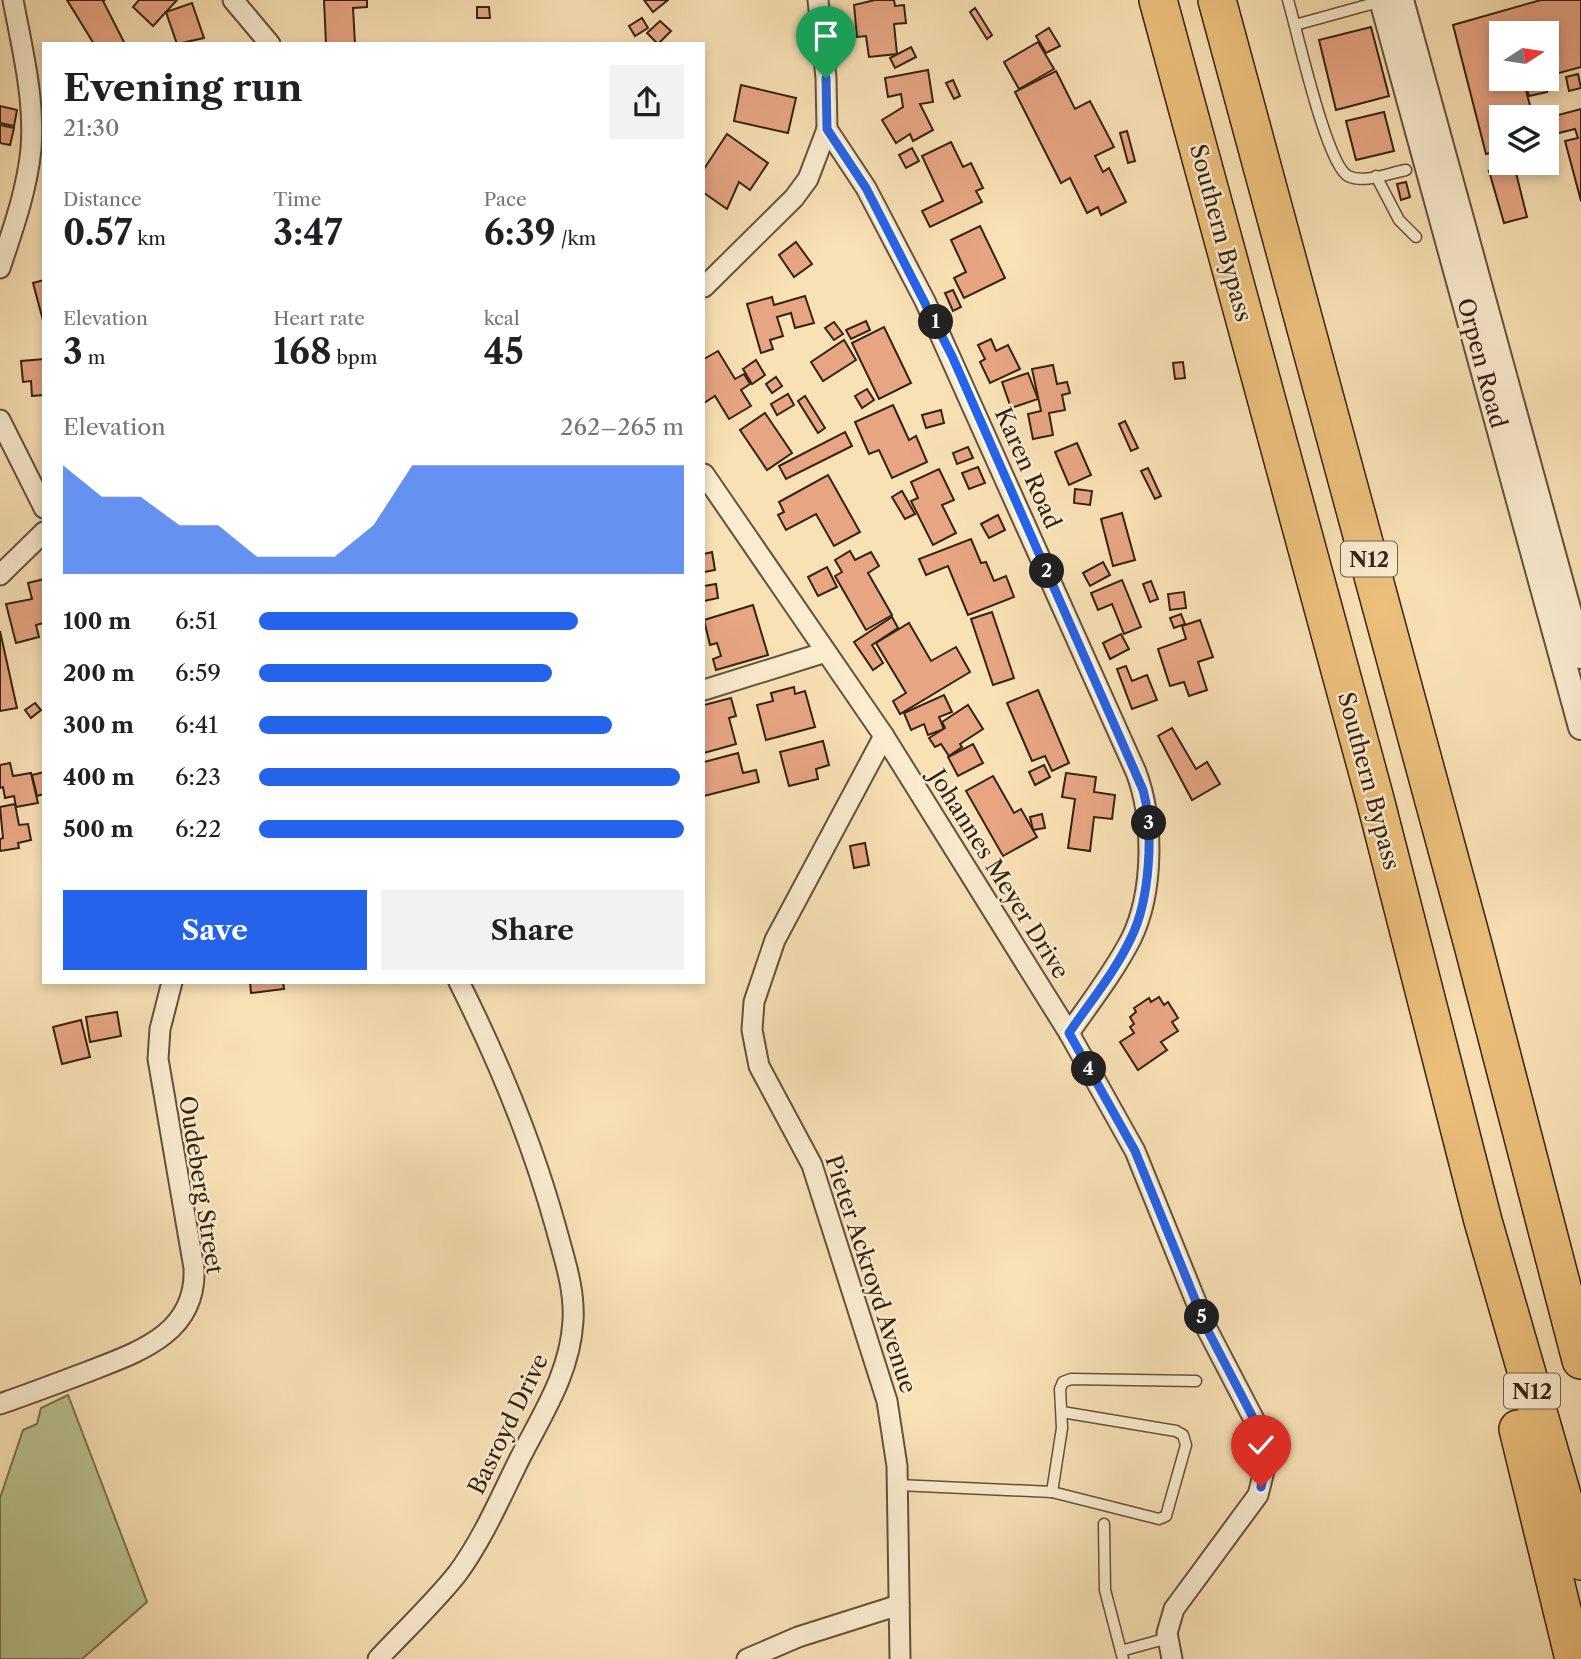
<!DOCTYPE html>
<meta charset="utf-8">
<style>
body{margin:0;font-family:"Libre Caslon Text",serif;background:#f2f2f2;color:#202124;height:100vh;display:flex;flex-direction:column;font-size:26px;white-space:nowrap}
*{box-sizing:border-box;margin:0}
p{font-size:23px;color:#757577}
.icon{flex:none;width:38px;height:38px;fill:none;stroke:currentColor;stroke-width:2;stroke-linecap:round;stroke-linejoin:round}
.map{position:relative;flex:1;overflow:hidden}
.sheet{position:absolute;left:42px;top:42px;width:663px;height:942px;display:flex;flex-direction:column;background:#fff;border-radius:0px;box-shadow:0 4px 10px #0003}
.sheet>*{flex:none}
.needle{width:46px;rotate:78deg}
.buttons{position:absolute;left:1489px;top:21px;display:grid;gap:14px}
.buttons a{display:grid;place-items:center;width:70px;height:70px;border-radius:0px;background:#fff;box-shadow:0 4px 10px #0003;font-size:35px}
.pin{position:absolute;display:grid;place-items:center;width:60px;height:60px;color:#fff;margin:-72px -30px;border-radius:50% 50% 50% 0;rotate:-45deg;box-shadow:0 0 7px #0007}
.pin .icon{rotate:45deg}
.km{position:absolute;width:35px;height:35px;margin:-18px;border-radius:50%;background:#222;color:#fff;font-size:19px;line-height:35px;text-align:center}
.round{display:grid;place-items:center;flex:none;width:74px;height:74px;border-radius:0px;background:#f2f2f2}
.headline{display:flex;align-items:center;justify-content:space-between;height:119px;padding:0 21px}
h1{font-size:38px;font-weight:700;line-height:52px}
.figures{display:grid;grid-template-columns:repeat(3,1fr);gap:10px;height:119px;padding:7px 21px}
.figures div{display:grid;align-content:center}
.figures b{font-size:35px;font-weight:700}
.figures small{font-size:19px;font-weight:400}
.figures p{font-size:19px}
.chart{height:196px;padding:14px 21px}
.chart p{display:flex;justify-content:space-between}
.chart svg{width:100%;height:126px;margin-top:7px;fill:#2563eb;opacity:.7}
.button{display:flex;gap:14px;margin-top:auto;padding:14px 21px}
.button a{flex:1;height:80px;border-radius:0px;background:#2563eb;color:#fff;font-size:28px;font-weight:700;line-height:80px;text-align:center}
.button a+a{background:#f2f2f2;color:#202124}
ul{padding:0 21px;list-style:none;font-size:23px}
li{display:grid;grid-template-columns:112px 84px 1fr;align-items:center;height:52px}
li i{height:18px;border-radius:9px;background:#2563eb}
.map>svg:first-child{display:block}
</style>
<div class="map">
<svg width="1581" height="1659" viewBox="0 0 1581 1659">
<rect width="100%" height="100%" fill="#f9e1b6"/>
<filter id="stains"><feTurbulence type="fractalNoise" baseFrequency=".00286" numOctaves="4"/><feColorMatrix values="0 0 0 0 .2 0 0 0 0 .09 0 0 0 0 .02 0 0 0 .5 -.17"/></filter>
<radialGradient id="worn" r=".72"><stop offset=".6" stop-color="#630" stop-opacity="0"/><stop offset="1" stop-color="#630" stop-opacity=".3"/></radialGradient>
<path fill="#bac390" stroke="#777350" stroke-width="2" d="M68,1395l79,207 -65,57h-82v-161l23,-68 14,-6 4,-16z"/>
<g fill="#e8a584" stroke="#342310" stroke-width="2">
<path d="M67,0h38l-2,1 22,43h-31z"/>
<path d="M139,0h38l-24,26 -20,-19z"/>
<path d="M324,0h43v7l-14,1 2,36h-29z"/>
<path d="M644,0h24l-15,12z"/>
<path d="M875,0h19l1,6 9,-1 2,18 -12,1 3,30 -28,3 -3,-21 -9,1 -3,-32z"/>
<path d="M1541,0h40v67l-33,9 -1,-43h-21l-2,-7 -6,1 1,6h-17v46h21l10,38h-31v33l-16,4 -33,-129z"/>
<path d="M192,3l12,35 -27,6 -11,-32z"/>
<path d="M477,7h12l1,11h-13z"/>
<path d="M975,8l17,27 -5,4 -17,-27z"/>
<path d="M642,18l6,10 -13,8 -6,-10z"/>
<path d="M660,21l11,10 -13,13 -11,-11z"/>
<path d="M1371,27l18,69 -53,14 -17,-70z"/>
<path d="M1049,28l11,18 -14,7 -10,-17z"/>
<path d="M1038,42l16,27 -35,20 -15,-27z"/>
<path d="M911,47l5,10 -21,11 -5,-10z"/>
<path d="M928,70l5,32 -13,2 13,26 -20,11 -3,-7 -14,9 -14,-23 21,-13 -2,-13 -13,3 -3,-19z"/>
<path d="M1056,71l19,38 15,-8 24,46 -19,9 8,16 6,-4 17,34 -25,13 -3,-8 -11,6 -17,-35 -9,5 -46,-91z"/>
<path d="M1578,74l3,14 -12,3 -3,-14z"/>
<path d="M1544,79l3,13 -18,4 -4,-14z"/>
<path d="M953,80l7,16 -6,3 -8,-16z"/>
<path d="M741,85l55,13 -8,35 -54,-12z"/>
<path d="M0,106l17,4 -3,16 -14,-3z"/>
<path d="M1581,109v92l-16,-60 13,-3 -3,-9 -28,7v-18z"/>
<path d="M1384,112l10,39 -38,9 -10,-39z"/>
<path d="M0,125l14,3 -4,17 -10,-2z"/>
<path d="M1127,131l8,30 -7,2 -8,-30z"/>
<path d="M727,134l41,29 -18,27 -11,-8 -12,27 -23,-16v-24z"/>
<path d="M951,142l12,25 8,-4 12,25 -7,3 6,11 -52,25 -8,-16 21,-10 -21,-45z"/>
<path d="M912,148l7,13 -13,7 -7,-13z"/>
<path d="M1502,153v10l4,3 -11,2 -3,-13z"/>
<path d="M1514,165l13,52 -23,6 -15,-52z"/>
<path d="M1406,182l4,15 -9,3 -4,-16z"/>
<path d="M980,226l25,52 -41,20 -10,-20 12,-6 -15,-32z"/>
<path d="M796,242l16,22 -18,13 -15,-22z"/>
<path d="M44,280v44l-11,-41z"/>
<path d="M953,290l8,17 -8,4 -8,-18z"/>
<path d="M805,296l9,27 -19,5 -4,-15 -14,4 6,19 -13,4 3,9 -12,4 -14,-49 25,-7 2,8z"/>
<path d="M866,321l4,9 -19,9 -5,-9z"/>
<path d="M834,322l9,12 -9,6 -9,-12z"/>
<path d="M884,327l27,56 -32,16 -27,-56z"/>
<path d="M991,339l5,12 12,-6 12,24 -30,14 -10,-21 5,-3 -7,-14z"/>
<path d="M844,340l12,20 -33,21 -12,-19z"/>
<path d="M718,351l17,28 9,-5 6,10 -9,6 10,16 -22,13 -14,-23 -11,7v-44z"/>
<path d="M44,359v36l-12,1 -1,-15 -8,1 -2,-21z"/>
<path d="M756,360l9,15 -13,9 -9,-15z"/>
<path d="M1183,362l2,16 -10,1 -2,-16z"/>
<path d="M1053,365l4,19 10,-2 3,11 -8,2 3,15 -16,3 4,22 -20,4 -5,-25 13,-3 -9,-42z"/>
<path d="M1028,373l10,26 -27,9 -9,-26z"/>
<path d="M776,377l6,9 -10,7 -6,-9z"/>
<path d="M867,389l7,11 -12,8 -7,-12z"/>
<path d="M788,394l6,11 -17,10 -6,-11z"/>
<path d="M805,396l20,32 -7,5 -20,-32z"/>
<path d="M893,405l16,35 7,-4 11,26 -35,16 -13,-28 -10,4 -14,-32z"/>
<path d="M941,410l3,13 -18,5 -4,-13z"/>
<path d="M765,413l27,40 -25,17 -27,-40z"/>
<path d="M1125,421l13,27 -7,3 -12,-27z"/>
<path d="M845,432l7,14 -66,33 -7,-13z"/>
<path d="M1077,443l14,32 -22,10 -14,-33z"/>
<path d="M968,447l5,11 -16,6 -4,-11z"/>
<path d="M978,467l7,16 -16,6 -7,-16z"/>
<path d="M1148,468l13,28 -6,3 -14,-28z"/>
<path d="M939,469l15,31 -12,5 14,28 -23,12 -22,-44 7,-3 -7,-16z"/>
<path d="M828,475l32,57 -26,14 -18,-32 -30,16 -8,-15 6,-3 -5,-10z"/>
<path d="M1075,489l17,2 -2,14 -16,-2z"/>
<path d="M902,491l13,23 -10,5 -13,-22z"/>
<path d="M1122,513l13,47 -22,6 -12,-47z"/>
<path d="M998,515l7,15 -16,8 -8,-14z"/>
<path d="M971,539l10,24 5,-1 8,19 12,-5 8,21 -46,18 -20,-49 -22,9 -7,-16z"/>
<path d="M850,551l5,9 16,-8 8,14 -11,7 24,42 -26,15 -31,-54 7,-4 -7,-12z"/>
<path d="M712,552l3,18 -11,2v-18z"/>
<path d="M1103,562l7,13 -20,11 -7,-13z"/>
<path d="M827,567l10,20 -19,9 -10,-19z"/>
<path d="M44,579v44l-8,2 3,12 -23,6 -10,-39 26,-5 -4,-16z"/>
<path d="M1122,580l19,47 -17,7 -12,-30 -14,6 -7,-17z"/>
<path d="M1151,581l7,18 -8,3 -7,-18z"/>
<path d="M704,583v3l12,-2 2,14 -14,3z"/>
<path d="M1184,592l2,16 -16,2 -2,-16z"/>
<path d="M753,605l15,50 -52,15 -3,-11 8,-3 -4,-13 -7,2 -6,-25z"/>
<path d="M992,612l22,66 -21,7 -22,-66z"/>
<path d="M1181,614l4,10 -11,4 -4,-10z"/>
<path d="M892,617l6,11 -26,17 11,18 -10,7 -19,-28z"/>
<path d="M1200,620l13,37 -15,5 9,28 -18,6 -5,-14 -14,4 -12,-37 28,-10 -4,-13z"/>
<path d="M909,623l22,38 25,-14 14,25 -70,42 -7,-13 13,-8 -30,-50z"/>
<path d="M0,631l17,77 -17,3z"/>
<path d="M1121,634l8,15 -19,10 -7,-16z"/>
<path d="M1126,666l6,15 15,-6 10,25 -25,9 -15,-40z"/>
<path d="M794,687l1,7 10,-3 10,36 -49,13 -9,-35 16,-4 -2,-8z"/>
<path d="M1038,690l31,73 -17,8 -7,-15 -13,5 -25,-58z"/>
<path d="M944,695l8,17 -13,5 5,12 -16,6 -4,-11 -13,6 -7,-17z"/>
<path d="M731,698l5,18 -7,2 7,26 -32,9v-48z"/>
<path d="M35,703l6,7 -10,8 -6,-8z"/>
<path d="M968,705l15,24 -23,15 2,3 -13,9 -8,-12 -6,3 -6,-9 16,-10 -3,-6z"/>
<path d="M1172,728l24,41 11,-7 13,22 -28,16 -34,-64z"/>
<path d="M823,741l6,24 -13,4 2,10 -29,7 -9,-34z"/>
<path d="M973,744l10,19 -25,13 -10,-19z"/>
<path d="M738,753l5,20 13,-3 3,12 -55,14v-34z"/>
<path d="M10,763l3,13 18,-3 7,30 -22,4 -2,-11 -9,2 -2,-11 -3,1v-23z"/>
<path d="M1044,765l6,12 -15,8 -6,-13z"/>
<path d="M44,772v22l-7,2 -5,-21z"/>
<path d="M1066,773l30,4 -2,15 21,3 -3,24 -18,-2 -4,34 -22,-3 7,-49 -13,-2z"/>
<path d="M993,776l21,37 7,-4 16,28 -34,19 -37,-65z"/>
<path d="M15,804l4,21 9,-1 3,16 -13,3 1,5 -19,3v-12l3,-1 -3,-31z"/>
<path d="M1042,814l3,14 -12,2 -3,-13z"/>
<path d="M865,843l4,22 -15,3 -4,-22z"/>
<path d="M250,982h33l1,7 -33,4z"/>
<path d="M1159,997l5,8 4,-3 10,16 -6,4 6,9 -17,11 6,8 -29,20 -18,-28 14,-9 -4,-6 4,-3 -4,-7 6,-5 -2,-4 15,-10 2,4z"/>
<path d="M117,1012l4,24 -31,6 -4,-25z"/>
<path d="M81,1020l9,37 -28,7 -9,-37z"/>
</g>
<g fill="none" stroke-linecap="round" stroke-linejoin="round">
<defs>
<g id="service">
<path d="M1288,0c9,30 38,164 60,176 16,8 41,-3 58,-6"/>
<path d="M1295,25l87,-24"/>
<path d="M1376,176l23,44 17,17"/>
<path d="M898,1485l154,7 10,-64 -2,-39 3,-7 8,-3 125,2"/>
<path d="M1052,1492l107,27 7,-3 20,-71 -3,-10 -7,-4 -114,-19"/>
<path d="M1104,1524l1,66 18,69"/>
<path d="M1121,1651l47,-13"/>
</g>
<g id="minor">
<path d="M233,0l37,44"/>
<path d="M818,0l8,78 1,51 39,59 59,113 211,471c18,48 18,120 -5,167 -17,33 -41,64 -62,94"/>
<path d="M0,268c13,-39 27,-78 31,-119 4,-50 -9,-101 -18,-149"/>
<path d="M704,287l90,-89 14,-19 19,-50"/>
<path d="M0,420l44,88"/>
<path d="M704,474l180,262 185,297 66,118 72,178 53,102 7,28 -9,36 -84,114 -7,24 5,26"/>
<path d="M0,575l44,-43"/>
<path d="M704,690l122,-38"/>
<path d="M884,736l-109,204 -21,62 -2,28 7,36 53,99 75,236 10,65 3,193"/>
<path d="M0,1404c29,-10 58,-21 87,-32 51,-20 110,-38 107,-104l-36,-209 2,-30 12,-47"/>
<path d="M378,1659c26,-28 55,-55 79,-85 26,-35 44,-78 63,-116 23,-45 50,-85 53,-137 2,-32 -9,-63 -17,-93 -24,-87 -57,-166 -97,-246"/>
<path d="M747,1659l51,-22 101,-32"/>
</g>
<g id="tertiary">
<path d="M1382,0l199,727"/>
<path d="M1401,0l180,656"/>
</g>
<g id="motorway">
<path d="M1158,0l217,799 108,422 98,340"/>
<path d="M1217,0l256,945 108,415"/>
<path d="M1518,1429l56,230"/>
</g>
</defs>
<use href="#service" stroke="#65523a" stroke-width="13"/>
<use href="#minor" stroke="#65523a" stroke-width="23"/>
<use href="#tertiary" stroke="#65523a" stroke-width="28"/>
<use href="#motorway" stroke="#342310" stroke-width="40"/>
<use href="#service" stroke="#fbecd0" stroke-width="10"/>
<use href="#minor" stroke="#fbecd0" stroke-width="19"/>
<use href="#tertiary" stroke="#fbecd0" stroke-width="24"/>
<use href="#motorway" stroke="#ecc07b" stroke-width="37"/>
</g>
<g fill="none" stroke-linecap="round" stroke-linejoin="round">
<defs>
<path id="route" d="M826,78l1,51 39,59 86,168 191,434c11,40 7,110 -12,148 -16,34 -41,64 -62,95l66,118 72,178 53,102 7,28 -6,28"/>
</defs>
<use href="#route" stroke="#fff" stroke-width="14"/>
<use href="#route" stroke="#2563eb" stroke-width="9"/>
</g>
<g text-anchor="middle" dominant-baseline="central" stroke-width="5" stroke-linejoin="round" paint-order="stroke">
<g fill="#fbecd0" stroke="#705f4a" stroke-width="2">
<rect x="1341" y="541.5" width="56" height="35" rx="5"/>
<rect x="1504" y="1373.5" width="56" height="35" rx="5"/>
</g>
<g font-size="21" font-weight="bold" fill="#342310">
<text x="1369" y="559">N12</text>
<text x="1532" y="1391">N12</text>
</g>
<g font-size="23" fill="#342310" stroke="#fbecd0">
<text transform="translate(1221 233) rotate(75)">Southern Bypass</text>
<text transform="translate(1482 363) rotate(75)">Orpen Road</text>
<text transform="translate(1028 468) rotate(66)">Karen Road</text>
<text transform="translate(1369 781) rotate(75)">Southern Bypass</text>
<text transform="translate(999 874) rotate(58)">Johannes Meyer Drive</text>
<text transform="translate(201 1185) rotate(81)">Oudeberg Street</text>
<text transform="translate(871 1274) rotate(72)">Pieter Ackroyd Avenue</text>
<text transform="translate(508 1424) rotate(-64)">Basroyd Drive</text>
</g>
</g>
<rect width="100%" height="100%" filter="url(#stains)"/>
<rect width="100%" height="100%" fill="url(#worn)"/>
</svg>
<div class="buttons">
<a><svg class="needle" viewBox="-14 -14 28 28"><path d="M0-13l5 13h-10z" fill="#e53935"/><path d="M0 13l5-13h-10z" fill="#757577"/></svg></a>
<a><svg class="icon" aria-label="layers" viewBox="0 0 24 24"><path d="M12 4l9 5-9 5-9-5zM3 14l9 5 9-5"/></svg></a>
</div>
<div class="pin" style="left:826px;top:78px;background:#1e9e55"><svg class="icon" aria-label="arrive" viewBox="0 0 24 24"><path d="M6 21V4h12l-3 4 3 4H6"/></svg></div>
<div class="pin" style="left:1261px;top:1487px;background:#d93025"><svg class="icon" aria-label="check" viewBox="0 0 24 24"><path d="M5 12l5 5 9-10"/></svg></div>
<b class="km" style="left:936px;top:322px">1</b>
<b class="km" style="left:1047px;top:571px">2</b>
<b class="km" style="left:1149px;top:823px">3</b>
<b class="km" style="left:1089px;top:1069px">4</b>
<b class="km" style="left:1202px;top:1317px">5</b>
<section class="sheet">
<div class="headline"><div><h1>Evening run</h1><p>21:30</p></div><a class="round"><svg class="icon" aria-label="share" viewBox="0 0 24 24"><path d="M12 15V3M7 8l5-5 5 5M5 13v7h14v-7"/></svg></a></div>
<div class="figures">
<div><p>Distance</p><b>0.57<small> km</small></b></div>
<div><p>Time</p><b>3:47</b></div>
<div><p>Pace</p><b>6:39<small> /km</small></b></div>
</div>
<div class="figures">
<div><p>Elevation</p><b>3<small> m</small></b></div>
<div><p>Heart rate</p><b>168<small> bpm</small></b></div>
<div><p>kcal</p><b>45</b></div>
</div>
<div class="chart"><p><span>Elevation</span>262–265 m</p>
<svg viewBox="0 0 160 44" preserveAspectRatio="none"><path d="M0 44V6L10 17L20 17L30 27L40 27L50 38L60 38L70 38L80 27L90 6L100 6L110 6L120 6L130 6L140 6L150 6L160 6V44z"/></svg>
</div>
<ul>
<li><b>100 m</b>6:51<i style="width:75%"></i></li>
<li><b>200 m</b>6:59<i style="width:69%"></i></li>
<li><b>300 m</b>6:41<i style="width:83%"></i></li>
<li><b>400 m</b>6:23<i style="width:99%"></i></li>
<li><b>500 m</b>6:22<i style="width:100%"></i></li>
</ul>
<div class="button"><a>Save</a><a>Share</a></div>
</section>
</div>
